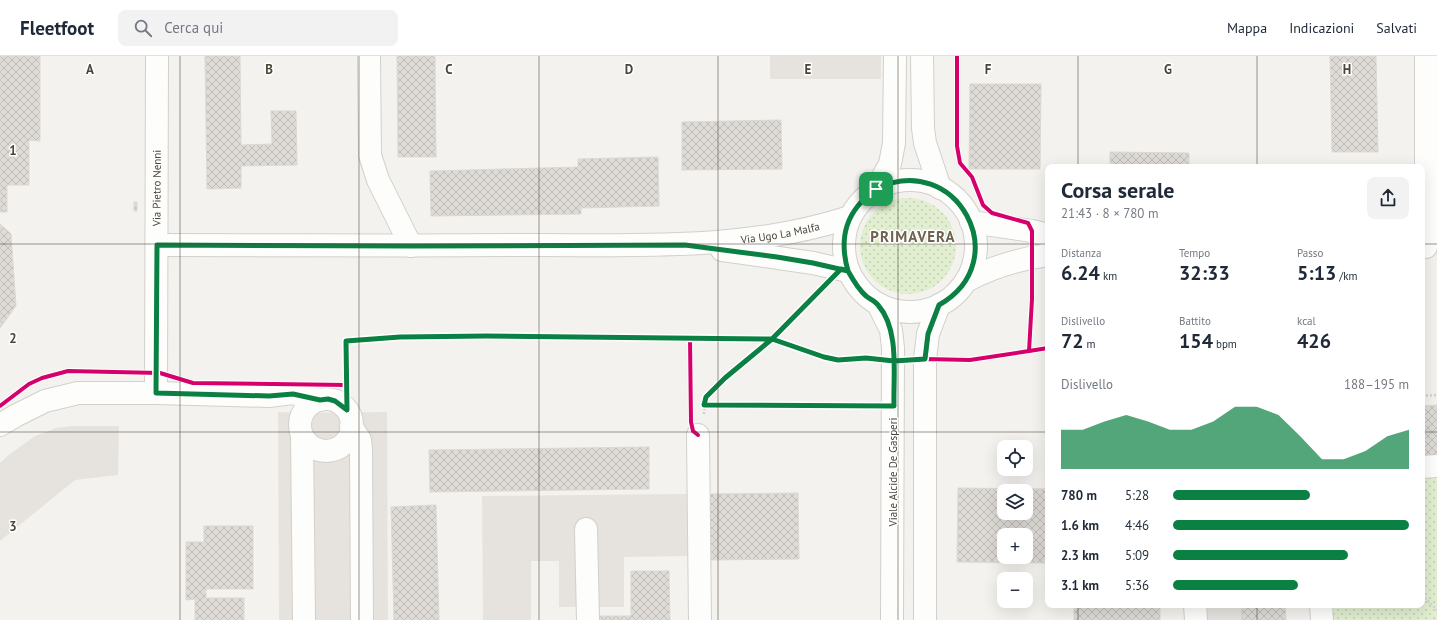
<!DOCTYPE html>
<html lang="it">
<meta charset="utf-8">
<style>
body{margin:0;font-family:"PT Sans",sans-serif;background:#f2f2f3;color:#1f2937;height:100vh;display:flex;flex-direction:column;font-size:15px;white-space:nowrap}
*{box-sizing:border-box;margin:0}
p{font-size:13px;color:#747a83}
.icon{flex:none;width:22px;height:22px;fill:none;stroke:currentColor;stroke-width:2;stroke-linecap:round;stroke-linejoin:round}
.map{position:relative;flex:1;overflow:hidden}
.details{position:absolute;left:1045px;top:108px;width:380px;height:444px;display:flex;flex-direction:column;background:#fff;border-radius:8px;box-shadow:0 4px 16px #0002}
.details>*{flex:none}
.tools{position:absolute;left:997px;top:384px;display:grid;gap:8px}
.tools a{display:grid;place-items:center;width:36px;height:36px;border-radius:8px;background:#fff;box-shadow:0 4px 16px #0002;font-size:20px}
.pin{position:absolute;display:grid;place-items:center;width:34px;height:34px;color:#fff;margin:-17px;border-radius:8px;box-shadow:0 2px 6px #0006}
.round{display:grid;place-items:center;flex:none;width:42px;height:42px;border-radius:8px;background:#f2f2f3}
.overview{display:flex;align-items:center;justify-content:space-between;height:68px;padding:0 16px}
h1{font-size:22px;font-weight:800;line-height:30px}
.metrics{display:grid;grid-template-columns:repeat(3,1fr);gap:6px;height:68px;padding:4px 16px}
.metrics div{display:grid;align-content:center}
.metrics b{font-size:20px;font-weight:800}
.metrics small{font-size:11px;font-weight:400}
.metrics p{font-size:11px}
.chart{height:112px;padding:8px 16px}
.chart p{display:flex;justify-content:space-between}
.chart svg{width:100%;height:72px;margin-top:4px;fill:#0b8043;opacity:.7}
ul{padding:0 16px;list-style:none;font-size:13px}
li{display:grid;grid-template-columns:64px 48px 1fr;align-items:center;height:30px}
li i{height:10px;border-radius:5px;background:#0b8043}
header{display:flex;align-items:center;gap:24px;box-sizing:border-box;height:56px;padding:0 20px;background:#fff;border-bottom:1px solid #e0e1e3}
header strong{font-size:19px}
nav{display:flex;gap:22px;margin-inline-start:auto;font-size:14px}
.search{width:280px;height:36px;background:#f2f2f3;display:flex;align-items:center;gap:10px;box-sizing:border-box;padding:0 14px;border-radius:8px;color:#747a83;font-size:15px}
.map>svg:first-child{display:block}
</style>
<header>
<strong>Fleetfoot</strong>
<div class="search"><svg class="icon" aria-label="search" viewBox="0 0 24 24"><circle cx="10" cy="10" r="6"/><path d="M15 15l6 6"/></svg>Cerca qui</div>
<nav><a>Mappa</a><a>Indicazioni</a><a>Salvati</a></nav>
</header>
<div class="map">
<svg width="1437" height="564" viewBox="0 0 1437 564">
<defs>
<pattern id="grass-dots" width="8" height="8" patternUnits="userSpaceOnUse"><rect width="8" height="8" fill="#e1eecf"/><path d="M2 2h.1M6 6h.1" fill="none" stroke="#c3cdb2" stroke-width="1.8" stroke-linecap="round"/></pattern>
<pattern id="building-cross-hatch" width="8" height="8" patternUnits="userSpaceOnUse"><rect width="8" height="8" fill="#dedbd6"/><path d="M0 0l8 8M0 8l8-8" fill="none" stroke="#c0bdb8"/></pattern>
</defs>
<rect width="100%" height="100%" fill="#f4f2ee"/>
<g fill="url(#grass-dots)">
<circle cx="908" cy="190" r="48"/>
<path d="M1437,421v143h-105l-1,-15h91v-127z"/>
</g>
<g fill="#e6e3df">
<rect x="770" y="0" width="111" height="23"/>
<path d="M278,356l21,1 88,-1 1,208h-109z"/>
<path d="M72,370h47l-1,49 -43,5 -75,61v-78l10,-9 25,-18 21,-8z"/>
<path d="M690,438v62l-66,1v50h-65v-46h-28v59h-48l-1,-124z"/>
<path d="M1195,549h48v15h-47z"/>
</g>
<g fill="url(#building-cross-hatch)" stroke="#dcd9d4" fill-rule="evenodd">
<path d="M0,0h40v85l-11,-1v45h-22v27h-7z"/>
<path d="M205,0h35l1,89 31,-1 -1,-33h25l1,54 -56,1v22l-34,1z"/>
<path d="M397,0h38l1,101h-38z"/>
<path d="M1330,0h46l2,96h-46z"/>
<path d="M970,28h71l-1,85h-71z"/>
<path d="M781,64l1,49 -100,1v-48z"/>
<path d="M1110,96l79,1v14h-79z"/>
<path d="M658,101l1,49 -78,2v6l-150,2 -1,-45 148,-4v-8z"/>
<rect x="134" y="146" width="3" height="9"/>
<path d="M0,168l11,10 5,72 -16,22z"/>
<path d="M1437,349v53l-15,1v-53z"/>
<path d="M649,391v42l-219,3 -1,-42z"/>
<path d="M958,432l90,1v74l-91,-1zM1004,435h22v22h-22zM1004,479h22v22h-22z"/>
<path d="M798,437l1,66 -88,1 -1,-66z"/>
<path d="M436,449l3,115h-45l-3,-113z"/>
<path d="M204,470h49v63h-47v9h38v22h-49v-21l-9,1v-58h18z"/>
<path d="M631,515h38l1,49h-71v-4h32z"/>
<rect x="1074" y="549" width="86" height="15"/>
<path d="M1241,549h44l1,15h-44z"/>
</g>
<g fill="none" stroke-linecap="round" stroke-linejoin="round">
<defs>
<g id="minor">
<path d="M369,0l1,99 8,25 33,66"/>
<path d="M922,0l1,72 2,15 15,45"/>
<path d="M1426,0v191"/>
<circle cx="910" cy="190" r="66"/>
<path d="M876,133l14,-25 4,-21 1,-87"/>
<path d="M971,166l61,9 16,4"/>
<path id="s1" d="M157,189c127,0 254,1 381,0 104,0 212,5 312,-28"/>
<path d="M722,194l91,13 35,8"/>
<path d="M966,225c26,-14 52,-22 82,-26"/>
<path d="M878,248l13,26 2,18 -1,272"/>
<path id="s2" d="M156,337l1,-337"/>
<circle cx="326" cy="369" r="26"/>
<path d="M0,369l15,-9 30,-15 33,-8h78l113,3 24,-3 27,7"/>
<path d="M351,370l9,14 1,9 1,171"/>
<path d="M302,379l2,185"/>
<path d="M698,379l2,185"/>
<path d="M1422,411l15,-1"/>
<path d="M586,473l2,91"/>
<path d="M1195,549l1,15"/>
<path d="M1321,549l1,15"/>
<path d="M925,564v-261l3,-25 11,-29"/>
</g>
</defs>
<use href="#minor" stroke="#d2d0cb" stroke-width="24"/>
<g stroke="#d3d2cc" stroke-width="2.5" stroke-dasharray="2 2" stroke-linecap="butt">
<path d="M1422,340l15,-1"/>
<path d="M347,348l-1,-63 54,-4"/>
<path d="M704,349l167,1"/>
<path d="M704,358l2,-17 19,-19 47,-39 50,-51"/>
<path d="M1422,539l15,15"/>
</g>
<use href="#minor" stroke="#fdfdfc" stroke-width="22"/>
<defs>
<g id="cycleway">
<path d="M957,0v90l3,17 12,14 11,28 9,8 36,10 4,8v68l-3,52 19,-3"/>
<path d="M400,281l87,-1 277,2 12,2 47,17 15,3 29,-2 27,3 31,-2 45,1 59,-9"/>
<path d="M690,282l1,84 2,9 5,4"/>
<path d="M0,350l29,-22 13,-6 26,-7 92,2 33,10 154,2"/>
</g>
</defs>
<use href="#cycleway" stroke="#fff" stroke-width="6"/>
<use href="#cycleway" stroke="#d6006c" stroke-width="4"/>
</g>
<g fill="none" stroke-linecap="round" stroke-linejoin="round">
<defs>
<path id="route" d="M876,133c-29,21 -38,47 -28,82l-7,-2 -69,70 -285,-3 -87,1 -54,4 1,69 -12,-9 -7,-2 -8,1 -27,-6 -24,2 -113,-3 1,-148 254,1 274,-1 92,12 36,6 35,8c5,9 10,18 18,25 4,3 9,5 12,9 22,25 15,70 16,101l-190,-1 2,-8 19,-19 47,-39 52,18 14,3 28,-2 28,3 31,-2 3,-25 11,-29c78,-44 17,-156 -63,-116"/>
</defs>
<use href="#route" stroke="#fff" stroke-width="8"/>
<use href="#route" stroke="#0b8043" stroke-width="5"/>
</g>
<path fill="none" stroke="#4b4439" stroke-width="1" stroke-opacity="0.55" d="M180,0v564M359,0v564M539,0v564M718,0v564M898,0v564M1078,0v111M1257,0v111M0,188h1048M1422,188h15M0,376h1048M1422,376h15M1078,549v15M1257,549v15"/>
<g text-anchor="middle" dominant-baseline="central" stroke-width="3" stroke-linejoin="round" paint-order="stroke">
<g font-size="11" fill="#4b4439" stroke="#fff">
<text stroke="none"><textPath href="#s2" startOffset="205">Via Pietro Nenni</textPath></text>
<text stroke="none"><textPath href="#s1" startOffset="624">Via Ugo La Malfa</textPath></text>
<text transform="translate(893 416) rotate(-90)">Viale Alcide De Gasperi</text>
</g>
<g font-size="15" font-weight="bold" letter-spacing="1" fill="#6e6250" stroke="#fff">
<text x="913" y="180">PRIMAVERA</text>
</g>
</g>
<g font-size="13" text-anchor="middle" font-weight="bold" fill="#4b4439" stroke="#fff" stroke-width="3" stroke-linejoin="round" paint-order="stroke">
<text x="90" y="18">A</text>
<text x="269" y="18">B</text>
<text x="449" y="18">C</text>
<text x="629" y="18">D</text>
<text x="808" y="18">E</text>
<text x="988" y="18">F</text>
<text x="1168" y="18">G</text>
<text x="1347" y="18">H</text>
<text x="13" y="99">1</text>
<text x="13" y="287">2</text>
<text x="13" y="475">3</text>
</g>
</svg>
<div class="tools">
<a><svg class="icon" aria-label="locate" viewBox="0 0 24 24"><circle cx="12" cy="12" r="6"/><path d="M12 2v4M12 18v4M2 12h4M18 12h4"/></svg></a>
<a><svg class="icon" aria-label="layers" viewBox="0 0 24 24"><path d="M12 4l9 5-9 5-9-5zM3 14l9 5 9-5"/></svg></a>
<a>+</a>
<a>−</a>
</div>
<div class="pin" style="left:876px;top:133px;background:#1e9e55"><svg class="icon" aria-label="arrive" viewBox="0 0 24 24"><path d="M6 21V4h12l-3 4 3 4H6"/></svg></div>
<section class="details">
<div class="overview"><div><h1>Corsa serale</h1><p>21:43 · 8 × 780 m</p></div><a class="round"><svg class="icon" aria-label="share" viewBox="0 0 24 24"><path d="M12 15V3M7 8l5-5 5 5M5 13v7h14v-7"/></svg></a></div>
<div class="metrics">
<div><p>Distanza</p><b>6.24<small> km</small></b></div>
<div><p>Tempo</p><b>32:33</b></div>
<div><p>Passo</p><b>5:13<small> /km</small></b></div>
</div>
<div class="metrics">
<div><p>Dislivello</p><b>72<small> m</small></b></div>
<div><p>Battito</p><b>154<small> bpm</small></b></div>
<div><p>kcal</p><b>426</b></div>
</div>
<div class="chart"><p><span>Dislivello</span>188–195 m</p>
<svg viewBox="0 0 160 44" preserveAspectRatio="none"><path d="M0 44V20L10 20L20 15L30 11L40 15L50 20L60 20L70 15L80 6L90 6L100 11L110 24L120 38L130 38L140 33L150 24L160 20V44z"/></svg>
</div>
<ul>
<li><b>780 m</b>5:28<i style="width:58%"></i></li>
<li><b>1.6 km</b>4:46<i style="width:100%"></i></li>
<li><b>2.3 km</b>5:09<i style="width:74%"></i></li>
<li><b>3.1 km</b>5:36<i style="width:53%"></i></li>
</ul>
</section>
</div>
